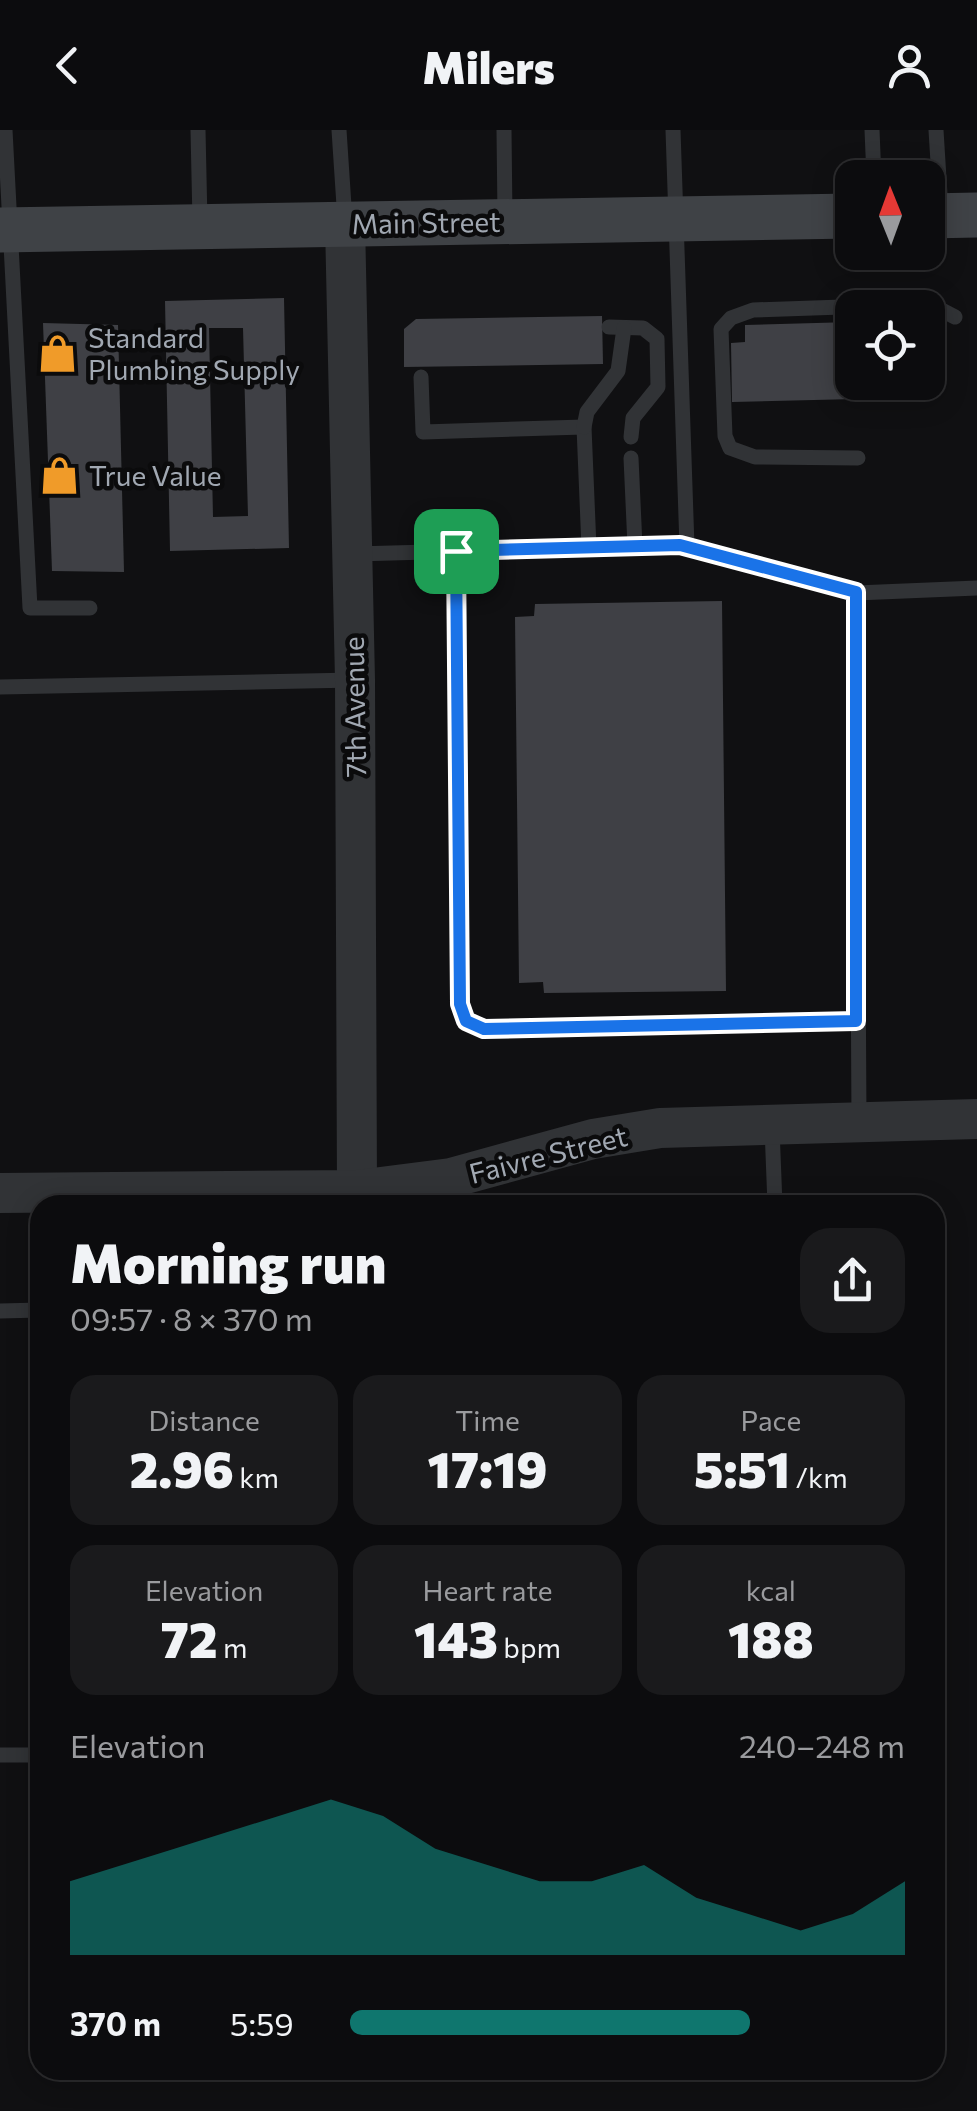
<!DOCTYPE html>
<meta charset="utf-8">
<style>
body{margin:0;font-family:Commissioner,sans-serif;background:#1a1a1c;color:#f1f3f6;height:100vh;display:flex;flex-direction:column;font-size:38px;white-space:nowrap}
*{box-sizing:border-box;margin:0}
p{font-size:32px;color:#9a9b9e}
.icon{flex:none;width:55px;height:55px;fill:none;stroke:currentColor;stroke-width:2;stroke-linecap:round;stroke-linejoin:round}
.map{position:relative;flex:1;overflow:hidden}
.drawer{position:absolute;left:30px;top:1065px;width:915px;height:885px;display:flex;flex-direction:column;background:#0c0c0e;border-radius:30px;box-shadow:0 5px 25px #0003,0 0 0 2px #2c2c2e}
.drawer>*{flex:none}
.needle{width:65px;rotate:359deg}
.controls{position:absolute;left:835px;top:30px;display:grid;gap:20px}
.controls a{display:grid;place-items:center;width:110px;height:110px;border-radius:20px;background:#0c0c0e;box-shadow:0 5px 25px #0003,0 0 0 2px #2c2c2e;font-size:50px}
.pin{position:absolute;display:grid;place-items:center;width:85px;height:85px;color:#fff;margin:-42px;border-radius:20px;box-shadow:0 5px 15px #0006}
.round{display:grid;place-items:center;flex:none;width:105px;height:105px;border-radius:30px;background:#1a1a1c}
.head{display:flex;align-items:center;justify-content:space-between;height:170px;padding:0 40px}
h1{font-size:55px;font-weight:800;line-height:75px}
.figures{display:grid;grid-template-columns:repeat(3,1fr);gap:15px;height:170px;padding:10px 40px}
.figures div{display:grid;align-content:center;border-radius:25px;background:#1a1a1c;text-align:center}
.figures b{font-size:50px;font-weight:800}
.figures small{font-size:28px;font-weight:400}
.figures p{font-size:28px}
.chart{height:280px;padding:20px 40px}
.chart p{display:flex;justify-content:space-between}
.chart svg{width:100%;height:180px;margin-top:10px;fill:#0f766e;opacity:.7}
ul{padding:0 40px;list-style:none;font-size:32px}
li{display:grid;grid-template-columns:160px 120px 1fr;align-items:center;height:75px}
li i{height:25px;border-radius:12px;background:#0f766e}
header{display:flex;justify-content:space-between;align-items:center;height:130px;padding:0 40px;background:#0c0c0e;font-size:45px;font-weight:800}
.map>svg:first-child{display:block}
</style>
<header><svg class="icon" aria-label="back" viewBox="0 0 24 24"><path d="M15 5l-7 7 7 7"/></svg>Milers<svg class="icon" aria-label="person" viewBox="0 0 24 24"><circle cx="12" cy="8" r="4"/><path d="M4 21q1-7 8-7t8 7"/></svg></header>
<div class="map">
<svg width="977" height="1981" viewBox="0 0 977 1981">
<rect width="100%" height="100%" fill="#101012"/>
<g fill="#3f4045" fill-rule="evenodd">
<path d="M284,168l5,250 -119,3 -5,-250zM209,198h34l5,188 -35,1z"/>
<path d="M602,186l1,48 -199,3v-38l12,-10z"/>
<path d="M852,192v60h44l1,16 -165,4 -1,-59 14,-1v-17z"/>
<path d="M43,193l75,2 6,247 -72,-1z"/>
<path d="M722,471l4,390 -182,2 -1,-11 -24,1 -4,-366 19,-1 1,-12z"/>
</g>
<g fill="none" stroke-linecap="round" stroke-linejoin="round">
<g stroke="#313336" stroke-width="15">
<path d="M5,0l25,478h60"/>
<path d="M198,0l2,92"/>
<path d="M339,0l6,91"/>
<path d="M504,0l1,87"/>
<path d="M673,0l14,417"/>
<path d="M872,0l2,48"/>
<path d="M936,0l5,81"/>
<path d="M609,197l34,1 14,11 1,48 -25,31 -2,19"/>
<path d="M421,247l2,55 161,-5 5,121"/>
<path d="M584,297l3,-15 31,-41 6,-43"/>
<path d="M631,328l4,88"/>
<path d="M858,328l-103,-1 -25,-9 -5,-12 -4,-107 10,-11 22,-8 177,-6 25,13"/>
<path d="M456,421l4,454 6,16 18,8 372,-8"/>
<path d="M355,424l326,-9 175,48 3,528"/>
<path d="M856,463l121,-5"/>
<path d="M0,557l355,-7"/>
<path d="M772,998l3,77"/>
<path d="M0,1181l40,-1"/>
<path d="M0,1625h40"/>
</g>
<g stroke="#313336" stroke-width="40">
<path d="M345,93l10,457 2,510"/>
<path d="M0,1063l357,-3 94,-12 142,-39 67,-11 317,-9"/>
</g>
<g stroke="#3f4246" stroke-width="45">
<path d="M928,86l49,-1"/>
<path d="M0,100l852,-14"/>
</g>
</g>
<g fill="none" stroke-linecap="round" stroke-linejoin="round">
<defs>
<path id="route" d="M680,415l176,47v429l-372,8 -18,-8 -6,-17 -4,-453z"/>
</defs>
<use href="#route" stroke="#fff" stroke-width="20"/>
<use href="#route" stroke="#1a73e8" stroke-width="12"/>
</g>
<defs>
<symbol id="shop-bare" viewBox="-9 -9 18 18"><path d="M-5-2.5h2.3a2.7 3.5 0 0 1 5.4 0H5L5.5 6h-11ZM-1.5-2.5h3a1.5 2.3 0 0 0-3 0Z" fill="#f09b29" stroke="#0b0b0c" stroke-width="2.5" paint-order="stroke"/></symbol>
</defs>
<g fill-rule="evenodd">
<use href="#shop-bare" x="30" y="196" width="55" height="55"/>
<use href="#shop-bare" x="32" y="318" width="55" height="55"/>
</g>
<g text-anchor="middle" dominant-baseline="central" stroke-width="9" stroke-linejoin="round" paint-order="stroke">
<g font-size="28" fill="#a1a8b2" stroke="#0b0b0c">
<text transform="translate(426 92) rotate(-1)">Main Street</text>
<text transform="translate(354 577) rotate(-91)">7th Avenue</text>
<text transform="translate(548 1024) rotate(-14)">Faivre Street</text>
</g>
<g font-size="28" fill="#a1a8b2" stroke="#0b0b0c" text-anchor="start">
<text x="88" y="207">Standard<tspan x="88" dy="32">Plumbing Supply</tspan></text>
<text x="89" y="345">True Value</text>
</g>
</g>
</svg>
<div class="controls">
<a><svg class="needle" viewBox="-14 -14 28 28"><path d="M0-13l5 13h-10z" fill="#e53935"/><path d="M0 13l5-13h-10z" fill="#9a9b9e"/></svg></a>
<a><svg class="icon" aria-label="locate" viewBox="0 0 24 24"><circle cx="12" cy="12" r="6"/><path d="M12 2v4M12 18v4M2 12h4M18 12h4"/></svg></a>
</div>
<div class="pin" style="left:456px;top:421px;background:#1e9e55"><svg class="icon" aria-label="arrive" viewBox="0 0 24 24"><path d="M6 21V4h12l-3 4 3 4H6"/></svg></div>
<section class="drawer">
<div class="head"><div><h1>Morning run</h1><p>09:57 · 8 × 370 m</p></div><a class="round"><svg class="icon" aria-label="share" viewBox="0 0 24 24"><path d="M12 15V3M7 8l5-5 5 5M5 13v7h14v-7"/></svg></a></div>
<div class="figures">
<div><p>Distance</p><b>2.96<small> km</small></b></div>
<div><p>Time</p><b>17:19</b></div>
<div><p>Pace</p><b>5:51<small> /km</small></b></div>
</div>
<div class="figures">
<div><p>Elevation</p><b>72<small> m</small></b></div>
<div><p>Heart rate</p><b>143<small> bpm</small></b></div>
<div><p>kcal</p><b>188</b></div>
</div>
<div class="chart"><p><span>Elevation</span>240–248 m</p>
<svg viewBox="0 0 160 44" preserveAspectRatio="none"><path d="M0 44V26L10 22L20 18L30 14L40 10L50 6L60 10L70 18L80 22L90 26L100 26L110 22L120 30L130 34L140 38L150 34L160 26V44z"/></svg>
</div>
<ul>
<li><b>370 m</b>5:59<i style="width:72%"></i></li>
</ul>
</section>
</div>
